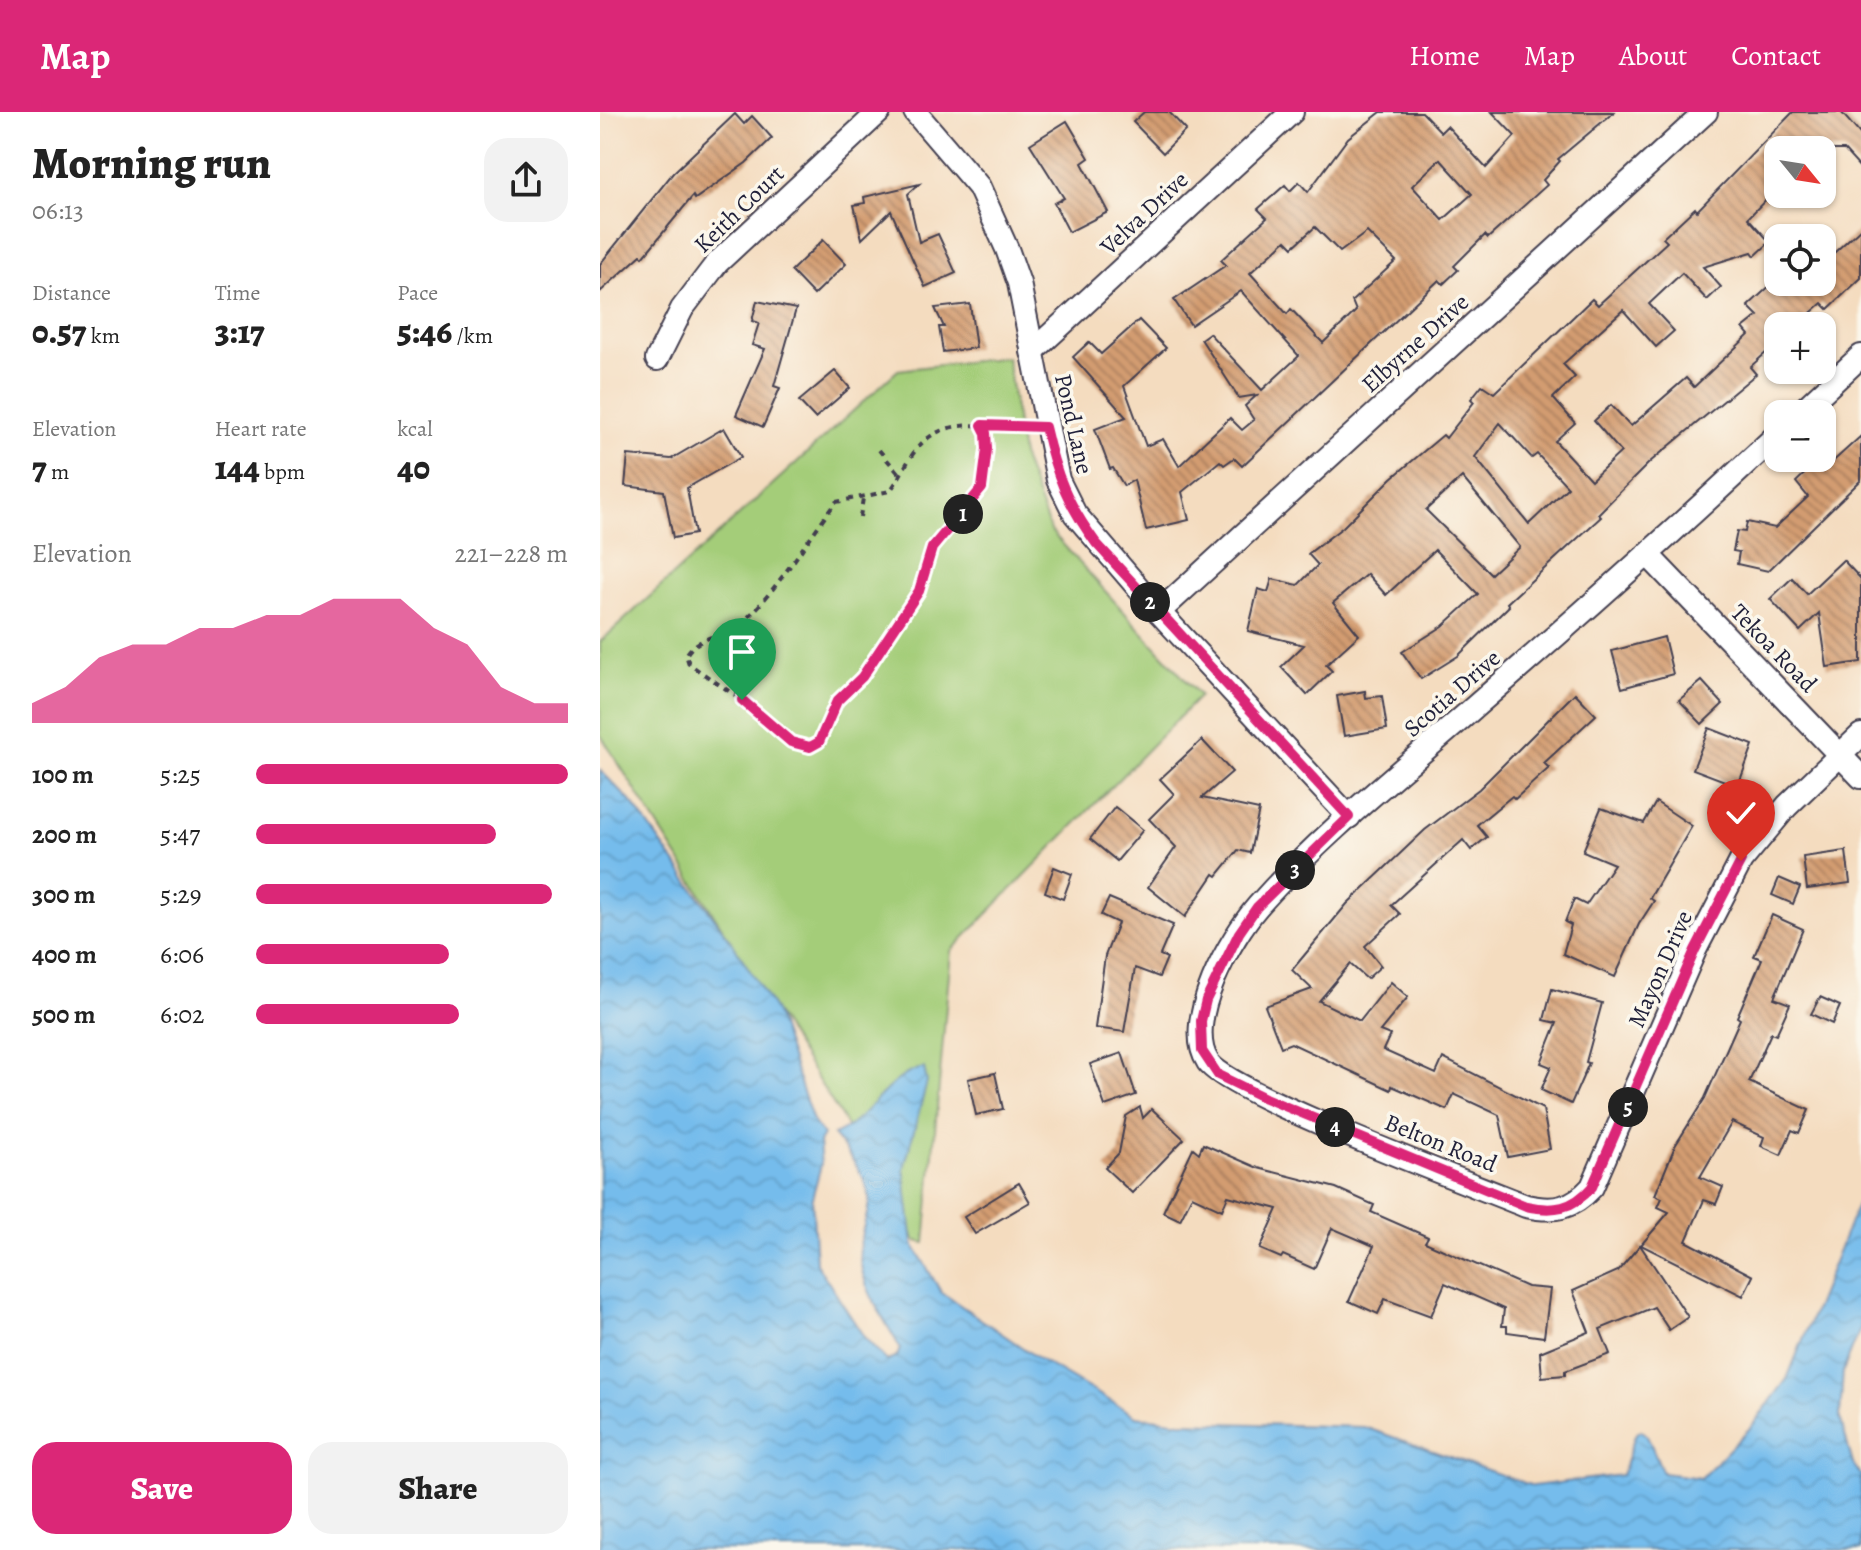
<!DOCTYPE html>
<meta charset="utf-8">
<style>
body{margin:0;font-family:Alegreya,serif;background:#f2f2f2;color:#222;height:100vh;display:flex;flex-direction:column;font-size:30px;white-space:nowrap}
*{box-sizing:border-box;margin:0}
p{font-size:26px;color:#767676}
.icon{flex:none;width:44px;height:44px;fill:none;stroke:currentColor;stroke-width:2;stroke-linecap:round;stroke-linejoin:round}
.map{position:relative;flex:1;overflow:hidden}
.drawer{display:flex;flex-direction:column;background:#fff;width:600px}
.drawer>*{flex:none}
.needle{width:52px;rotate:120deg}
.tools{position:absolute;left:1164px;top:24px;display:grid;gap:16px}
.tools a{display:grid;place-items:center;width:72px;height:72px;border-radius:16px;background:#fff;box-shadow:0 2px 6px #0004;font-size:40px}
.pin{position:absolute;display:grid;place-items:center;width:68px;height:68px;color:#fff;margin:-82px -34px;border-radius:50% 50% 50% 0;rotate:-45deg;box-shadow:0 0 8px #0007}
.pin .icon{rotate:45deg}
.km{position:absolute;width:40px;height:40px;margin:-20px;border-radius:50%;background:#222;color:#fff;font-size:22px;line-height:40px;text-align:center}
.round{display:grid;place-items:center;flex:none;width:84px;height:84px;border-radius:24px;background:#f2f2f2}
.overview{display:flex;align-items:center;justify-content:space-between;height:136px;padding:0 32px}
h1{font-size:44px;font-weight:800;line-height:60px}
.figures{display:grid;grid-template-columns:repeat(3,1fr);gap:12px;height:136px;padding:8px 32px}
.figures div{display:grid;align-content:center}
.figures b{font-size:34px;font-weight:800}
.figures small{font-size:22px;font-weight:400}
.figures p{font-size:22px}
.chart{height:224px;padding:16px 32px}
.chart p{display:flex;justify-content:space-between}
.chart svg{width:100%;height:144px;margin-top:8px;fill:#db2777;opacity:.7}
.primary-button{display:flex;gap:16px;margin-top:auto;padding:16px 32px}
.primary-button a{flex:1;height:92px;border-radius:24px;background:#db2777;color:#fff;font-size:32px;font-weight:800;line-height:92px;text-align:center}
.primary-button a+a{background:#f2f2f2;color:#222}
ul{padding:0 32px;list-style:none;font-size:26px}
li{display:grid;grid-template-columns:128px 96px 1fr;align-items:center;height:60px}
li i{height:20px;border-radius:10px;background:#db2777}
header{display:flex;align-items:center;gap:48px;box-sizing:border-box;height:112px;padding:0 40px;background:#db2777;color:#fff}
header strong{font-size:38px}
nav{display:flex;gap:44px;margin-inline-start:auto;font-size:28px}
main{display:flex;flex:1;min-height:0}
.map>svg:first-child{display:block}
</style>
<header>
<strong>Map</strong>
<nav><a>Home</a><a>Map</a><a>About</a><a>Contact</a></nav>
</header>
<main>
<section class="drawer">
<div class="overview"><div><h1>Morning run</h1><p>06:13</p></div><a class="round"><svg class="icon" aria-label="share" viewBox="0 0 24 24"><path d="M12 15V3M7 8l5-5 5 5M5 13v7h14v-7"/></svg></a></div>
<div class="figures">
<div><p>Distance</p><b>0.57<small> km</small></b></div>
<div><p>Time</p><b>3:17</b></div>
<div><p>Pace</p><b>5:46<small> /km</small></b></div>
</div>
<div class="figures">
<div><p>Elevation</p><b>7<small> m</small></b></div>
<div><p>Heart rate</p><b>144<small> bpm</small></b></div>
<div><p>kcal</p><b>40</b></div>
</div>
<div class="chart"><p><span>Elevation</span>221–228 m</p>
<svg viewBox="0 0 160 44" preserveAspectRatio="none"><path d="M0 44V38L10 33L20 24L30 20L40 20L50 15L60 15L70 11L80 11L90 6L100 6L110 6L120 15L130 20L140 33L150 38L160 38V44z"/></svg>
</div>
<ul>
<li><b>100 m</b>5:25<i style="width:100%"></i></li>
<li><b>200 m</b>5:47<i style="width:77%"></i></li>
<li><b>300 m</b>5:29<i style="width:95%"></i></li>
<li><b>400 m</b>6:06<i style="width:62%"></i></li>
<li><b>500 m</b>6:02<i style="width:65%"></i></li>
</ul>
<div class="primary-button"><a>Save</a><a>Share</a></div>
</section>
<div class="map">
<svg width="1261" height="1438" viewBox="0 0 1261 1438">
<defs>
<pattern id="water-waves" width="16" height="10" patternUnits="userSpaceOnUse" patternTransform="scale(2)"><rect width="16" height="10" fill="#74bcec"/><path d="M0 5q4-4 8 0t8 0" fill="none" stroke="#64a1cb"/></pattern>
<pattern id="building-back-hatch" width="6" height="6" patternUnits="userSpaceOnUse" patternTransform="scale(2)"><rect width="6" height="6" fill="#d39c71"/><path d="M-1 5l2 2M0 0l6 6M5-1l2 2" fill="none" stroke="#ab7f5e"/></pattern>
</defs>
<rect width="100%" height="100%" fill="#fbf7ec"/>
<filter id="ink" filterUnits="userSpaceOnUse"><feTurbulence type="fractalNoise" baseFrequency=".0125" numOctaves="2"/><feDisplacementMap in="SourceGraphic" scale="16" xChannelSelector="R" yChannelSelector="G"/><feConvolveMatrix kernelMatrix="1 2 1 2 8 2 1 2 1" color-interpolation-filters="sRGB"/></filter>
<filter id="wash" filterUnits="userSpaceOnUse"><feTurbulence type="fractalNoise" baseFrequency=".006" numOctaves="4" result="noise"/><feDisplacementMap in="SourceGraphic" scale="32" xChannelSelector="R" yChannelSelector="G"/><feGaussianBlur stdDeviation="1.8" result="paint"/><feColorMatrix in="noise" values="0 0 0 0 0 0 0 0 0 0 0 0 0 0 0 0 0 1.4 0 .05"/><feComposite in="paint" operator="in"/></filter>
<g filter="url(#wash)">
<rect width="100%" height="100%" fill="#f4dcbf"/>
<path fill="#a4cd79" stroke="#63785a" stroke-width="2" d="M407,245l15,98 28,75 150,166 -249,255 -26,292 -9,-2 -28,-50 -288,-457v-92l298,-272z"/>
<path fill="url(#water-waves)" stroke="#4b6f94" stroke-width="2" d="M0,658l34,35 103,145 38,61 38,110 10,14 -4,7 2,23 -9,33 4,65 48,74 23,24 10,-4 3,-9c-15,-28 -37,-58 -40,-90 -2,-20 6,-35 9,-54 3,-20 -23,-55 -36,-69 36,-14 52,-60 91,-67l3,14 -23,86 9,76 28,48 98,67 97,57 44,6 184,5 169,59 89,-11 13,-40 6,-5 6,5 16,38 38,5 50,-51 36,-48 74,-184v132l-18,44 -3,46 13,47 8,11v75h-1261z"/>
<g id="blocks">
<g fill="url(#building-back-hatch)" fill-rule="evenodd">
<path d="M544,0h25l17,18 -23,23 -30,-31z"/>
<path d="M781,0h41l19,20 6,-6 39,42 29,-32 -23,-24h122l-56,47 2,2 -17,19 4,5 -59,53 -3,-3 -31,31 4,4 -15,14 -4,-4 -197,186 -8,-8 -10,7 -4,-4 -38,31 7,28 -43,10 -12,-50 -10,6 -11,-18 -3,1 -15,-40 31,-12 -53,-60 16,-15 12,12 38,-34 27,28 -42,38 22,60 17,-7 16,27 51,-48 12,12 12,-10 -9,-14 12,-11 -18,3 -38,-59 8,-6 53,57 37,-34 -58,-65 -50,34 -17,-25 52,-35 -5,-5 46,-42 -9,-9 27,-24 5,6 9,-9 9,10 40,-54zM840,47l32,35 -29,26 -31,-34zM715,115l25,25 27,-20 29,29 -44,40 4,10 -33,32 -32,-34 -4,5 -37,-41 36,-33 7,7z"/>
<path d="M1193,0h48l20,23v34l-17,-19h-66v37l-30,31 22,24 -15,14 -3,-4 -49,15 18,20 -14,13 -25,-27 -33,31 25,27 -18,16 -33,-37 -60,54 12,13 -22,21 22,25 -20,18 36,39 30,-28 -27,-31 17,-16 20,21 55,-48 8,9 55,-52 -6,-7 15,-12 -10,-10 26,-24h48v-18l39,-36v50l-33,31 -6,-6 -26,23h-18v16l-28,25 6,7 -106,88 -52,52 3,3 -94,86 2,3 -51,50 -37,23 -19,-27 41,-26 35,-32 -43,-44 -49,45 -19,-21 -34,29 26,32 -33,30 6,6 -25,24 -26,-28 23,-22 -56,-14 10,-42 10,3 4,-13 26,6 20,-20 -10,-11 35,-27 49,-49 51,-43 3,3 28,-36 -3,-3 11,-14 12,8 98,-94 6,6 69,-63 -4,-4 32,-30 2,3zM900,311l32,35 5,-4 31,33 -39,37 -54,-67zM862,365l58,70 -29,27 -65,-64z"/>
<path d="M135,2l9,10 8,-8 20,22 -26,25 -51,36 -2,-3 -50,61 -2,-2 -41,37v-28l73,-91z"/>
<path d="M467,9l22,37 -7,5 26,49 -39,20 -15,-29 10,-5 -34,-54z"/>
<path d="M319,72l-11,10 11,48 19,-8 18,39 -31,14 -34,-76 -29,28 -8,-34 11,-2 -1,-6z"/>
<path d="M223,128l23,24 -32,31 -23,-24z"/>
<path d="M157,189l39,8 -22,77 6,2 -17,39 -27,-12 29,-66 -13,-4 7,-22 -7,-2z"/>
<path d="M370,192l6,44 -33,4 -4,-25h5l-9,-19z"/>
<path d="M235,259l15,17 -35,30 -16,-17z"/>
<path d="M124,316l17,29 -54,31 8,46 -22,4 -9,-47 -39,-5 3,-31 43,4z"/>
<path d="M1261,324v44l-93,91 -31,-7 2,-12 -6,-1 4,-20 8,1 2,-10 28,6 33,-31 -12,-15 23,-22 8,7z"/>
<path d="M1243,448l18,19v83l-34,5 -8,-54 -19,18 -30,-32 22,-21 15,16z"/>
<path d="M1064,525l9,37 -51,14 -10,-37z"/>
<path d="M1102,569l21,23 -21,20 -23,-24z"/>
<path d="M765,579l1,7 16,-2 5,33 -43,7 -7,-40z"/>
<path d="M975,581l21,22 -52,48 5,5 -34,31 -3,-3 -35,29 10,12 -16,13 -8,-10 -72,65 9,9 -35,32 16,20 -14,13 -17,-15 -31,37 41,20 31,-39 17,15 -28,34 10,4 -7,15 53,24 7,-16 100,51 7,40 -42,8 -9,-42 -45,-21 -7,16 -55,-24 -1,4 -100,-47 -10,4 -16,-41 47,-17 -20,-19 55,-66 78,-74 54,-41z"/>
<path d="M1109,616l44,17 -15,41 -45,-17z"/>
<path d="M602,628l30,32 -30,26 57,12 -9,43 -12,-3 -21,26 -3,-2 -29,43 -37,-30 28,-40 -27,-28 25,-25 -14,-15z"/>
<path d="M1056,690l36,24 -42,72 4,3 -15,23 -24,53 -52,-23 8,-29 -6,-3 9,-23 12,6 28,-41 -31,-13 18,-43 43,15z"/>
<path d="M515,695l28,23 -26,31 -27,-22z"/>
<path d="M1246,739l4,32 -43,6 -4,-32z"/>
<path d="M454,755l18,7 -9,25 -18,-7z"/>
<path d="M1179,766l21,9 -7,17 -21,-9z"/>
<path d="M509,786l64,27 -13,30 7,3 -8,19 -24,-9 -11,64 -29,-4 10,-72 13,-33 -17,-8z"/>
<path d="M1172,803l31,14 -29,69 16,6 -14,31 -5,-2 -22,49 60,28 -10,23 -7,-3 -11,25 -20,-9 3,-9 -32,-15 -32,55 23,10 -7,17 -12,-4 -18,41 67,35 -10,20 -102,-51 28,-33 -11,-5 4,-9 -7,-3 20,-49 30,-48 35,-79 -3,-2 25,-58 -8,-3z"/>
<path d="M952,877l50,14 -16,59 3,1 -18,41 -30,-14 10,-23 -10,-4 16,-40 -13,-3z"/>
<path d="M1220,885l20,9 -8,18 -21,-10z"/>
<path d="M522,941l14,42 -31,11 -15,-42z"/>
<path d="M395,961l8,36 -27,6 -8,-36z"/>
<path d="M540,995l3,11 9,-9 32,30 -52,54 -27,-25 14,-15 7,-37z"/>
<path d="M603,1032l55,24 78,20 38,17 -3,7 57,25 -3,5 102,45 23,2 -6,48 -37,-5v-6h-5l2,-17 -59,-26 -14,33 -46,-17 -7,15 -29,-13 25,-55 -42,-18 -18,41 -31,-14 -2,3 -21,-9 18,-40 -50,-13 -6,14 -30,-14 -12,24 -17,-8 30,-64 6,5z"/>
<path d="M419,1071l11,19 -55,32 -11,-17z"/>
<path d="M1040,1133l48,72 -19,13 -15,-23 -54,22 10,25 -45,17v4l-23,2 -2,-25 49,-20 -16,-41 45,-20z"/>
</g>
</g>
</g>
<g filter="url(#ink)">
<use href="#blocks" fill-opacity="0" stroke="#423e4f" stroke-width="2"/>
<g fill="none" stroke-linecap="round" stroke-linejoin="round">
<defs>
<g id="minor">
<path d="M315,0l64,75 28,62 12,34 39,197 17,34 84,98 190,205"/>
<path d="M432,240l260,-240"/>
<path d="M57,247l25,-50 35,-46 162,-151"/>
<path d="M1199,302l62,-58"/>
<path d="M1178,322c-103,97 -209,191 -316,284 -69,60 -143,119 -204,188 -27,31 -76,116 -50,156 21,32 267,123 318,144 28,6 46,3 66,-19l103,-237 46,-89 46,-55 74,-71"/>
<path d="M1048,443l213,222"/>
<path d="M559,500l547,-500"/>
</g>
</defs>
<use href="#minor" stroke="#423e4f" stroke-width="26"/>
<g stroke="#423e4f" stroke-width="4" stroke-dasharray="6 6" stroke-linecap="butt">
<path d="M382,313l5,24 -5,39 -50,60 -13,43 -57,86 -25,24 -18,41 -9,5 -19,-5 -27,-20 -22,-22 -53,-36 -3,-9c11,-18 31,-17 48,-27 30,-17 78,-96 102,-126l54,-11c11,-14 19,-36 32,-48 30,-28 67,-14 104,-15"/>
<path d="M279,338l21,25"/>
<path d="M260,405l3,-19"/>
</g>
<use href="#minor" stroke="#fff" stroke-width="22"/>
</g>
</g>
<g fill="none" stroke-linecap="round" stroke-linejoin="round" filter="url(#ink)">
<defs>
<path id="route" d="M142,588l49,42 19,5 9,-5 18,-41 25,-24 57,-86 13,-43 50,-60 5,-39 -1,-16 -4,-8 63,2c11,48 22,76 51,116l253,274 -92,90 -18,26 -33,67 -5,21 1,30 16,24 47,23 261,108c28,6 47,3 66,-19l103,-237 46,-89"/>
</defs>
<use href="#route" stroke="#fff" stroke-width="16"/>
<use href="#route" stroke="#db2777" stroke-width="10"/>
</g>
<g text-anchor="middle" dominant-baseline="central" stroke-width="7" stroke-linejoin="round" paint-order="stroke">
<g font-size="24" fill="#22223b" stroke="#fbf7ec">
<text transform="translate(139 97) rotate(-44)">Keith Court</text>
<text transform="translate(544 101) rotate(-43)">Velva Drive</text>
<text transform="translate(815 231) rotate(-42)">Elbyrne Drive</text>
<text transform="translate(474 312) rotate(77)">Pond Lane</text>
<text transform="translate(1174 536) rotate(46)">Tekoa Road</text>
<text transform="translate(852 581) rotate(-41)">Scotia Drive</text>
<text transform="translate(1060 857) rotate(-66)">Mayon Drive</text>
<text transform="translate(841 1031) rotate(22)">Belton Road</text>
</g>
</g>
</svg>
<div class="tools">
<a><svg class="needle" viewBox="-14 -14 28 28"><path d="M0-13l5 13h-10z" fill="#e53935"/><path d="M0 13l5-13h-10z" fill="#767676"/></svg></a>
<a><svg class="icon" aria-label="locate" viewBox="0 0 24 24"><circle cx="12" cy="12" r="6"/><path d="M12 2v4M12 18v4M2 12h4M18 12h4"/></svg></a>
<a>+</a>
<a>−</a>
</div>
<div class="pin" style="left:142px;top:588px;background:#1e9e55"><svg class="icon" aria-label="arrive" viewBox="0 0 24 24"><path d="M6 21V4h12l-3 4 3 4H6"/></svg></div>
<div class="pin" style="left:1141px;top:749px;background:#d93025"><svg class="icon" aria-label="check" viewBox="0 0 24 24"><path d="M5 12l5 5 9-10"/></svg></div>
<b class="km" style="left:363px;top:402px">1</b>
<b class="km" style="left:550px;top:490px">2</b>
<b class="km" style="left:695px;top:758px">3</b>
<b class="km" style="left:735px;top:1015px">4</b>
<b class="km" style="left:1028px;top:995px">5</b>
</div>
</main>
